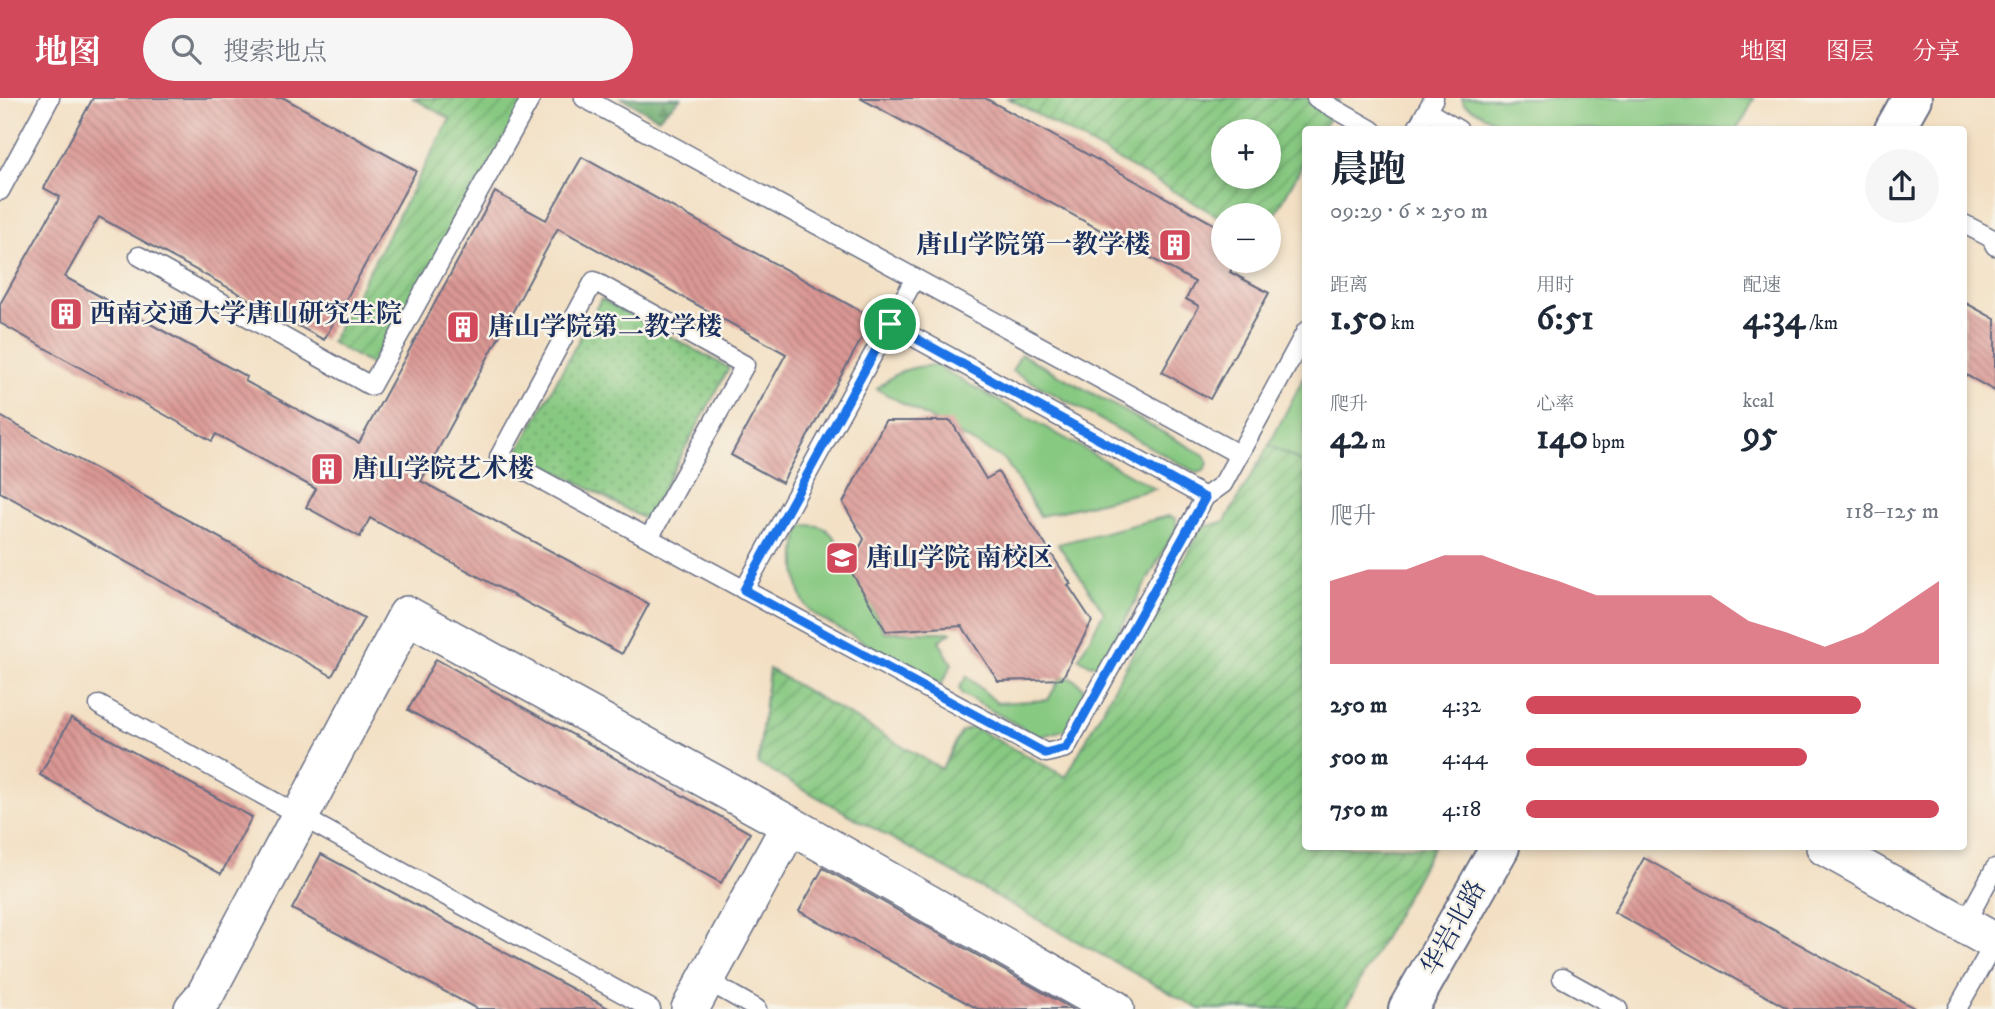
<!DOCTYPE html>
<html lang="zh">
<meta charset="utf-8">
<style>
body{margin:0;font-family:"IM FELL DW Pica","Noto Serif SC",serif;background:#f6f6f7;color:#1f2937;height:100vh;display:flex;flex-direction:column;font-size:26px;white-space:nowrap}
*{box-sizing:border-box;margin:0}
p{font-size:23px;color:#747a83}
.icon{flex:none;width:38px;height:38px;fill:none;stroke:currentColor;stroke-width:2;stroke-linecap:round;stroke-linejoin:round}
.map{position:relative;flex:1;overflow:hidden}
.sheet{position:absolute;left:1302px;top:28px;width:665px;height:724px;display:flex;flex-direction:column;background:#fff;border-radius:7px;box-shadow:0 4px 10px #0003}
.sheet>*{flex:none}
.fabs{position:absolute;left:1211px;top:21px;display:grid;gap:14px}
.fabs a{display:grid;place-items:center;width:70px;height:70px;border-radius:50%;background:#fff;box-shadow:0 4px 10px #0003;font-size:35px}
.pin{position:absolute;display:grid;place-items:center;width:60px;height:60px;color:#fff;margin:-30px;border:4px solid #fff;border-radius:50%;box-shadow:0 2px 7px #0007}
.round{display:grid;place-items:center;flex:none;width:74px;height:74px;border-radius:37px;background:#f6f6f7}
.summary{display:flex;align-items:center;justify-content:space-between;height:119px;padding:0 28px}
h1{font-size:38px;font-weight:700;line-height:52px}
.stats{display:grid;grid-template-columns:repeat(3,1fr);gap:10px;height:119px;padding:7px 28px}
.stats div{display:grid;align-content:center}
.stats b{font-size:35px;font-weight:700}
.stats small{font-size:19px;font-weight:400}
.stats p{font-size:19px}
.chart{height:196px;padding:14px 28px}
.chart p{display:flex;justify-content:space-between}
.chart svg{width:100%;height:126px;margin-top:7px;fill:#d1495b;opacity:.7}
ul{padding:0 28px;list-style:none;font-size:23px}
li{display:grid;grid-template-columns:112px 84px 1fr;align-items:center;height:52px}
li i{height:18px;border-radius:9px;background:#d1495b}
header{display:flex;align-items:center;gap:42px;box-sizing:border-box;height:98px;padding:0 35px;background:#d1495b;color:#fff}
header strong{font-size:33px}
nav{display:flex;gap:38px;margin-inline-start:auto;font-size:24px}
.search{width:490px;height:63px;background:#f6f6f7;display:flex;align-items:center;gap:18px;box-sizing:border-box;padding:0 24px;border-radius:38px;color:#747a83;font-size:26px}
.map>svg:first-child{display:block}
</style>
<header>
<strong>地图</strong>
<div class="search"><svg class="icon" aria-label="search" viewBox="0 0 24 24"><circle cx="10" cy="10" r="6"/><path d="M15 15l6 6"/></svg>搜索地点</div>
<nav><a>地图</a><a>图层</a><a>分享</a></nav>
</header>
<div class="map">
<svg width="1995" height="911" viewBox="0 0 1995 911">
<defs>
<pattern id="forest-firs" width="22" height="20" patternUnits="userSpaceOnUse" patternTransform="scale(1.75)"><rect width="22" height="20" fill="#6ead70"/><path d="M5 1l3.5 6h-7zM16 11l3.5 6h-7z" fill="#5a8d5f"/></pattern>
<pattern id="park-dots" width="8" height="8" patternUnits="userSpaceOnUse" patternTransform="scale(1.75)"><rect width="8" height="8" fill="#88c982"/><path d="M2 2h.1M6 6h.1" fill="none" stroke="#6ea46e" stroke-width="1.8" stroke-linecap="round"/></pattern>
<pattern id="garden-furrows" width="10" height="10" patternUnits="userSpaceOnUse" patternTransform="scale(1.75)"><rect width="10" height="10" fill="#88c982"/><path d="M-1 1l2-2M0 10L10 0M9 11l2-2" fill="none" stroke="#6ea46e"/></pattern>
<pattern id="building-back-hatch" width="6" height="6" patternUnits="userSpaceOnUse" patternTransform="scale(1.75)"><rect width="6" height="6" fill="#db9894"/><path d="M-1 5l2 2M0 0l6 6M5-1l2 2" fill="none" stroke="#b17c7c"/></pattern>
</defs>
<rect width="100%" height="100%" fill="#f7f3e8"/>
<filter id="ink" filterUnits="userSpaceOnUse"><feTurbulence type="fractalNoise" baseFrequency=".0143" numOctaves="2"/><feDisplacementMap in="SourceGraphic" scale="14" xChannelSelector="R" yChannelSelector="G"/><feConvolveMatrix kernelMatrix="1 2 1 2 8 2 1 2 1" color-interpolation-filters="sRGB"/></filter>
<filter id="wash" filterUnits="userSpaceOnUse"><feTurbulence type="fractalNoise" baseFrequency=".00686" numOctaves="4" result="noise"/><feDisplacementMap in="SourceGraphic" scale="28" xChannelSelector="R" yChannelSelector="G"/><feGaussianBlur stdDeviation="1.57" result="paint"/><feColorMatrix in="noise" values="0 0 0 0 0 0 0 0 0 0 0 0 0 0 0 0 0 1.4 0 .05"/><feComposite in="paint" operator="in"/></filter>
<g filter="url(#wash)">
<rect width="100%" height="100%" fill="#f3e0c4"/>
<g fill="#88c982" stroke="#527c70" stroke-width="2">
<path d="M1462,0h292l-10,21 -9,11 -227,-1 -44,-25z"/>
<path d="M1021,256l183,101 4,8 -4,8 -7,2 -185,-102z"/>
<path d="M935,267l220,124 -115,27 -35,-56 -128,-71c20,-18 30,-22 58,-24z"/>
<path d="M1305,277v89l-36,-19z"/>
<path d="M1168,418l7,2 2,9 -76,136 -10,2 -12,-7 25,-46 -46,-68z"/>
<path d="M803,427c9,0 18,0 25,6 19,16 44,76 56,101h67l-12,9 13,23 -11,21 -121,-67c-4,-3 -10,-7 -13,-11 -13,-18 -15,-63 -4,-82z"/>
<path d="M967,578l30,27 51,-3 13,-23c11,0 20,5 24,16l-18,36 -28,8 -77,-43 -3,-6z"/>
</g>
<path fill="url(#forest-firs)" stroke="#446e67" stroke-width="2" d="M622,0h59l-23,20z"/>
<path fill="url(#park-dots)" stroke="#527c70" stroke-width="2" d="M601,201l128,69 -83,152 -127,-70z"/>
<g fill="url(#garden-furrows)" stroke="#527c70" stroke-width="2" fill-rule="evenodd">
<path d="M413,0h116l-149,272 -49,-28 119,-223z"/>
<path d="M1008,0h332l-17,31 -17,1 -1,30 -36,66v-11h-46v4zM1223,33h46v46h-46z"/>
<path d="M1269,347l36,19 1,383h127l-88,162h-146l-441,-245 11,-95 173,100 19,-37 12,-5 93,50 135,-249 24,-7z"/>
</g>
<g id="blocks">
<g fill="url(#building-back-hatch)">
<path d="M93,0h191l132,73 -92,169 -225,-123 -34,60 182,100 -2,4 114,62 136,-251 51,28 36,-63 291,161 -91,165 -51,-28 55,-101 -228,-126 -137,253 228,123 -27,50 -252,-136 -10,19 -54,-30 10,-18 -100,-55 -4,7 -212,-118v-19l60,-107 -16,-9z"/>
<path d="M860,0h125l238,131v32h13l-6,11 39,21 -59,106 -48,-27 37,-66 -13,-7 9,-17z"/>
<path d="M1964,204l31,17v72l-31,-17z"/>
<path d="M0,318l364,202 -32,58 -332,-184z"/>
<path d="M885,323h66l35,58 12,-7 73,112 -3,1 24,36 -30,58 -64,2 -36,-55 -76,5 -37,-63 15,-29 -21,-36z"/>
<path d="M436,561l314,174 -29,50 -313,-173z"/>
<path d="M71,620l181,99 -31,57 -181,-99z"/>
<path d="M321,756l289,155h-133l-185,-100z"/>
<path d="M1644,760l272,151h-127l-175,-97z"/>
<path d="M823,770l249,141h-94l-179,-98z"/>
</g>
</g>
</g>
<g filter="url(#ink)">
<use href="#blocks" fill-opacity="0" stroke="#676d82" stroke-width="2"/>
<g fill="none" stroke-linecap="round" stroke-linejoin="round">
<defs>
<g id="service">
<path d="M584,0l654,356"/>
<path d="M1316,0l56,32"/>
<path d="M1427,13l32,19"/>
<path d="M1416,32l18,-32"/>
<path d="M0,93l50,-93"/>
<path d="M1964,126l27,14 4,8"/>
<path d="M139,158l232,130 160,-288"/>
<path d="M890,226l315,173"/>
<path d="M649,440l96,-173 -151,-84 -95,176 547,296 20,-5 139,-251 18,-13 83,-153"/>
<path d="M744,492l171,-312"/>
<path d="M99,607l552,304"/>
<path d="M1964,827l31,-57"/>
<path d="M1562,880l56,31"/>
<path d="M706,882l51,29"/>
<path d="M1957,911l38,-67"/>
</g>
<g id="minor">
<path d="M1825,749l170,95"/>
<path d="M193,911l12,-14 202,-380 383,210 325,184"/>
<path d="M690,911l100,-184"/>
</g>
<g id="tertiary">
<path d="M1894,32l18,-32"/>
<path d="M1408,911l92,-162"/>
</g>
</defs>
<use href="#service" stroke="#676d82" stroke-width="21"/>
<use href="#minor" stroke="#676d82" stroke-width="40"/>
<use href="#tertiary" stroke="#676d82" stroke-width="42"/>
<use href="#service" stroke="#fff" stroke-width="18"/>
<use href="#minor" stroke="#fff" stroke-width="37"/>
<use href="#tertiary" stroke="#fff" stroke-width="38"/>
</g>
</g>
<g fill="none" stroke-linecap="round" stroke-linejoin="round" filter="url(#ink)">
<defs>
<path id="route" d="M890,226l315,174 -139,250 -21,5 -301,-163z"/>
</defs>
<use href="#route" stroke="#fff" stroke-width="14"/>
<use href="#route" stroke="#1a73e8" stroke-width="9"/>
</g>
<defs>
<symbol id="building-square" viewBox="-11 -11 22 22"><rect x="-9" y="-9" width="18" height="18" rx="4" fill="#d1495b" stroke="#f7f3e8"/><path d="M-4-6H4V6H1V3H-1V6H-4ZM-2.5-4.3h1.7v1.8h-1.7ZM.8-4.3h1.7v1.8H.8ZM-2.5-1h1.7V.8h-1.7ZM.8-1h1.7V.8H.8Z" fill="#fff"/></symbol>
<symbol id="university-square" viewBox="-11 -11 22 22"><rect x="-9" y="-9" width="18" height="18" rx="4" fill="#d1495b" stroke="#f7f3e8"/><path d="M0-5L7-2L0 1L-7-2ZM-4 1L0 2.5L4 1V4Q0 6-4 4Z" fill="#fff"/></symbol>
</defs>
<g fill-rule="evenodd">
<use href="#building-square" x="1156" y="128" width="38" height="38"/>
<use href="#building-square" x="47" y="197" width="38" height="38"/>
<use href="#building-square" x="444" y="210" width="38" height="38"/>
<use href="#building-square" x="308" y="352" width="38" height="38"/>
<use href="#university-square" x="823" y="441" width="38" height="38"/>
</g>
<g text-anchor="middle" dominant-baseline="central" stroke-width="5" stroke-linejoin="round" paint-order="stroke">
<g font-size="26" font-weight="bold" fill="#1b2f5e" stroke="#f7f3e8" text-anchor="start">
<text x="1150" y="147" text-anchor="end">唐山学院第一教学楼</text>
<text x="90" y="216">西南交通大学唐山研究生院</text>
<text x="488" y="229">唐山学院第二教学楼</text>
<text x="352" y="371">唐山学院艺术楼</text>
<text x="866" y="460">唐山学院 南校区</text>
</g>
<g font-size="26" fill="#1b2f5e" stroke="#f7f3e8">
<text transform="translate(1454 830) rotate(-61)">华岩北路</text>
</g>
</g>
</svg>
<div class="fabs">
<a>+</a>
<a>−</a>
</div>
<div class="pin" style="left:890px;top:226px;background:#1e9e55"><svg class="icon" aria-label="arrive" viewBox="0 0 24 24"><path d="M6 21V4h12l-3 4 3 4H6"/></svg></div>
<section class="sheet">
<div class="summary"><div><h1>晨跑</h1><p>09:29 · 6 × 250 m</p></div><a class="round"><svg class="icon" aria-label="share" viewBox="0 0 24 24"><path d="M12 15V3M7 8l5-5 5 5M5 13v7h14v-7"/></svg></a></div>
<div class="stats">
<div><p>距离</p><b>1.50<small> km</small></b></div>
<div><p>用时</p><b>6:51</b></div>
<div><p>配速</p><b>4:34<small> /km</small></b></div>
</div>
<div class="stats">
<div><p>爬升</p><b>42<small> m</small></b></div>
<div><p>心率</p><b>140<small> bpm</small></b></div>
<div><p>kcal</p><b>95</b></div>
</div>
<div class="chart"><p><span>爬升</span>118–125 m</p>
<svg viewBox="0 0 160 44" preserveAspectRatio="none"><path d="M0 44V15L10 11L20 11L30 6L40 6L50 11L60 15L70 20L80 20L90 20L100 20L110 29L120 33L130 38L140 33L150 24L160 15V44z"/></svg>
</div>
<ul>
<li><b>250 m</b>4:32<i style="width:81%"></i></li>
<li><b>500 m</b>4:44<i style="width:68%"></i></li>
<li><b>750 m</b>4:18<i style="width:100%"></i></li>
</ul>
</section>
</div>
